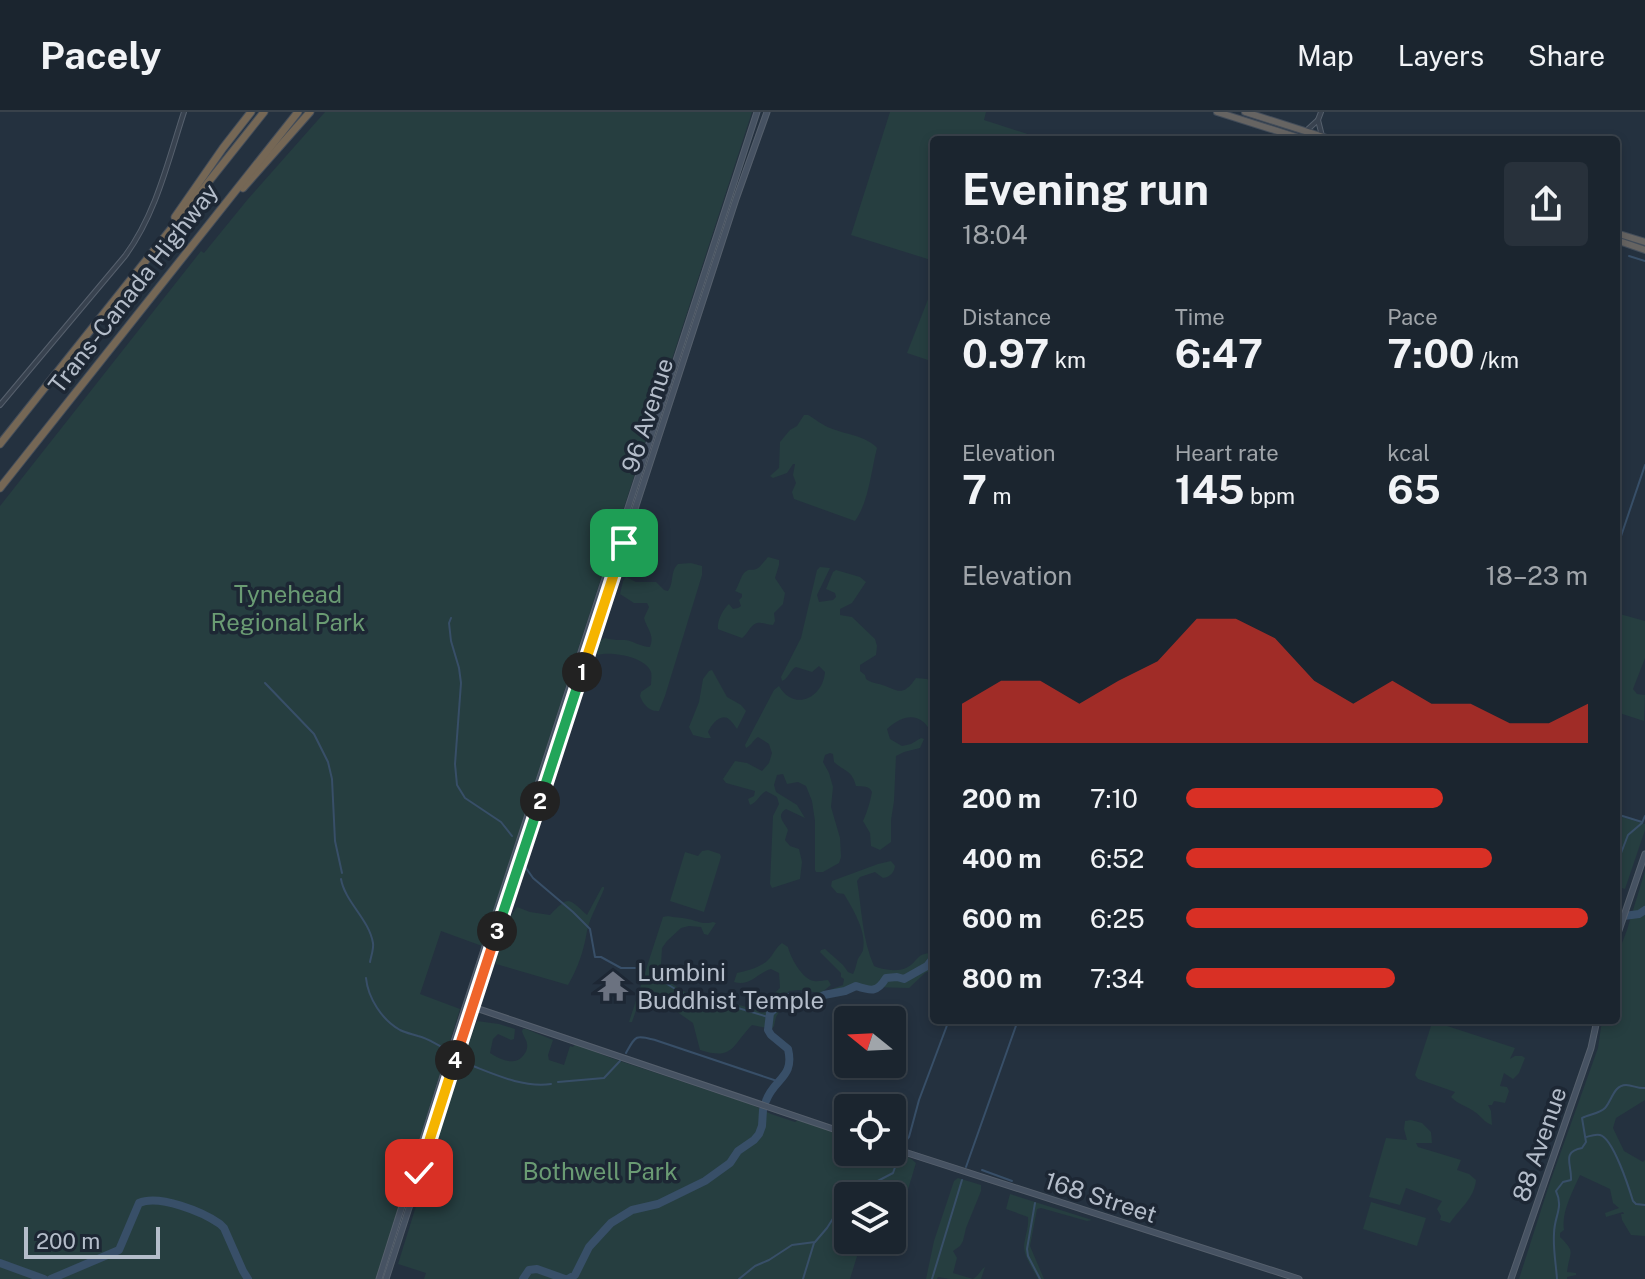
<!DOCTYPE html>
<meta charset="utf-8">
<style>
body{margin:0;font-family:"Public Sans",sans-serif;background:#28313b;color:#f1f3f6;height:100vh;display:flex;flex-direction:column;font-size:30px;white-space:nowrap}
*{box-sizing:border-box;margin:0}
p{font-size:26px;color:#a0a5aa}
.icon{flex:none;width:44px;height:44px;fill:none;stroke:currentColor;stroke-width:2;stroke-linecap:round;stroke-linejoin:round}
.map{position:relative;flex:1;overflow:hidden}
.sheet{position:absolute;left:930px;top:24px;width:690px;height:888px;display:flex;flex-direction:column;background:#1b252f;border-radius:8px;box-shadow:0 4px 12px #0003,0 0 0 2px #39424b}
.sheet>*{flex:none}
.needle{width:52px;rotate:288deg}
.controls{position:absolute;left:834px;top:894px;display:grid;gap:16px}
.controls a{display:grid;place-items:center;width:72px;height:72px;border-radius:8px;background:#1b252f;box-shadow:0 4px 12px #0003,0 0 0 2px #39424b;font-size:40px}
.scale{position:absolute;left:24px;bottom:20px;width:136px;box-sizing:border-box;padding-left:8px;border:4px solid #b4bdca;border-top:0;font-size:22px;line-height:28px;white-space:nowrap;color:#b4bdca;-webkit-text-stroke:6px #1d2734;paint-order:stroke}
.pin{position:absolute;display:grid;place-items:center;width:68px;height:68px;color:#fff;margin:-34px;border-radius:16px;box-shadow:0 4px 12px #0006}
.km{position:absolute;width:40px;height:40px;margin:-20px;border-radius:50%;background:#222;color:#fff;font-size:22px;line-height:40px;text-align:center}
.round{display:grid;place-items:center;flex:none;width:84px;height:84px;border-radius:8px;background:#28313b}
.headline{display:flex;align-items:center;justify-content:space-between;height:136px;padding:0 32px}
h1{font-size:44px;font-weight:700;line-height:60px}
.metrics{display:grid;grid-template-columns:repeat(3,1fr);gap:12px;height:136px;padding:8px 32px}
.metrics div{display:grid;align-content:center}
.metrics b{font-size:40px;font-weight:700}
.metrics small{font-size:22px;font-weight:400}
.metrics p{font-size:22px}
.chart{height:224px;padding:16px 32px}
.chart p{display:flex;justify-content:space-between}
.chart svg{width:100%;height:144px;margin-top:8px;fill:#d93025;opacity:.7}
ul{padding:0 32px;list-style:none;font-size:26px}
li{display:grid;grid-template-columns:128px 96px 1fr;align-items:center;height:60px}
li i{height:20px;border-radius:10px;background:#d93025}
header{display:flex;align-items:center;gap:48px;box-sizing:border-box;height:112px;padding:0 40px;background:#1b252f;border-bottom:2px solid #39424b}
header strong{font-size:38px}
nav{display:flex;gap:44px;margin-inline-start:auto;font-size:28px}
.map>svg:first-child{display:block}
</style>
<header>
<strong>Pacely</strong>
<nav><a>Map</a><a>Layers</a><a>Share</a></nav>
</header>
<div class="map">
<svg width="1645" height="1167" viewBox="0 0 1645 1167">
<rect width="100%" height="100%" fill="#24313f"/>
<g fill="#263e40">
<path d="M325,0h427l-270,834 -41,-15 -21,63 40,15 -84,270h-376v-773l201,-255 3,2 44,-54z"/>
<path d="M890,0h96l-2,8 62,20h-112v121l-83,-26z"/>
<path d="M934,172v78l-27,-9z"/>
<path d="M804,303h4c7,4 14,10 22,13 14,6 37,8 47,20 -6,23 -8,53 -22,73l-61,-22 -2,-7 4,-9 -3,-8 2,-11h-2l-6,9 -14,5 -3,-2 9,-8 1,-26 10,-12 7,-4z"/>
<path d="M768,445l11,3v5l-4,13 10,15 -2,11 -9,9 1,8 -2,4c-5,0 -10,-3 -16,-2 -7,2 -9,11 -15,15l-22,-8 -2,-1c-1,-8 5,-20 11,-25l4,5 5,-1 3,-2 -2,-6 3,-3v-3l-7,-3c3,-4 6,-15 9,-18 6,-6 8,-1 14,-5 2,-1 9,-10 10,-11z"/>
<path d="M691,451l11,3v9l-37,121 -6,15c-10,1 -16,-7 -19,-15l1,-4 10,-7c0,-2 1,-10 0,-13 -5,-15 -40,-21 -53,-17l-2,-4 5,-11 4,-2c8,2 12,2 20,2 9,1 16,7 25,7 5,-12 -3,-18 -6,-29l5,-11 -2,-4h-13l-14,-9 3,-13 3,-4 10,5h20l8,8 4,1c6,-7 2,-20 10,-27z"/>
<path d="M820,455l10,1 -13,27 2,7 14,-2 3,-3 -1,-4 -9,-4 7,-17 3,-2 24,7 6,5 -14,21 -12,6v6l12,2 23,22 2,7 -1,9 -16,10v6l5,4 1,4c4,3 8,4 13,5 17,4 22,16 37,-6l11,1 7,4v56c-9,-26 -28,-28 -47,-10l3,10 12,7 9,-2 10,-6 3,1 -4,9 -16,4 -8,4 -2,45 -3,19v22l-11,8 -9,-4 -1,-13 -7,-12c4,-9 7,-18 9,-29 -3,-7 -9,-5 -16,-6 -4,-16 -11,-14 -22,-24l-1,-8 -3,-1 -5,2 -2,7 6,11 4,14 -2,20 9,31 1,19 -2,6 -16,9h-7l-1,-2v-49l-3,-20 -6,-15 -8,-4 -11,2 -4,-10 -6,1 -3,10 2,7 21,13 8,13 -19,-9c-11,7 -1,14 2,21l-3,10 5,6 9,3 3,13 -2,17 -28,9 -2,-4 3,-68 6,-12 -2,-7 -11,-6c-7,4 -9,12 -16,14l-2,-6 6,-3 1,-5 -29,-8 -3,-4 12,-18 12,2 15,8 7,-8 3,-10 -3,-9 -11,-7c-5,3 -7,9 -12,11l-1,-3 29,-55 5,-4c15,26 44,12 46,-14l-6,-6 -7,6 -16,-5c-6,3 -7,11 -14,14l-1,-4 20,-39 16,-68z"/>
<path d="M1616,501l29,8v37l-12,31 4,5 8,1 -1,26 -28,-9z"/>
<path d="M712,558l15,27 14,8 5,6 -9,18c-2,-3 -4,-6 -7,-9 -9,-8 -18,4 -22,12l3,6h-6l-12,-3 -4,-8 10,-25 4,-23 6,-8z"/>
<path d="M1616,703l29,9v6l-20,59 -9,-3z"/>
<path d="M708,738l12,4 1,3 -17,55 -34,-11 15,-49 13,4 4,-5z"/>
<path d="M891,749l4,5c-1,7 -5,11 -12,12l-8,-6 -15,5 -3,4c5,29 5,58 17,85 9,4 23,6 32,2 13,-6 10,-17 28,-14v15l-9,4 -16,15 -38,-1 -24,5 -15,5 -3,-1 -1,-3 4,-4 11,-4 1,-6 -3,-2v-4l-21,-21 1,-2 4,-1 18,16 5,7 5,2c2,-4 3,-8 4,-12 1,-5 5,-8 6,-12 4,-18 -10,-41 -19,-56l-7,-1 -6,-7 1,-5 46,-17z"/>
<path d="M1645,759v229l-29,18 -3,10 11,23 19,11 2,-2v76l-14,-1 -9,-15 -1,-6h3l-1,-2 -17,5 -1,-4 14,-5 -6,-5 -3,-14 -30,-14c-7,16 -19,37 -16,55l-4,3v4c16,16 10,13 7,35l9,1v2l-9,2v2h-48l30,-94 49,-137 4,-28h14v-61l11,-29z"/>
<path d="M602,775h2v2c-5,13 -14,28 -17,42 -3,19 -9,37 -19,54l-72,-21v-5l15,-43 6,-9 13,5 20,3c19,-19 17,-18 37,0z"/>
<path d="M668,804c7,2 13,1 20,3 10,2 15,6 25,3l3,1 -8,12 -4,-1 -3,-7 -12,-1 -8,2 -14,13 -5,7 -1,17 13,20 7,5 9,4 9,-1 47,14 9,1 13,-9 12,-11 -1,-15 -8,-4c-14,4 -21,18 -37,13l3,-9c10,-2 25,-6 32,-14 5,-5 6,-11 13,-16l6,4c2,10 15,33 26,34 4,1 9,-1 14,-1l3,5 -10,8 -22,-3 -10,1 -4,5 -1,8 -8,13 -2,9 -2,3 -20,-4c-20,20 -18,36 -52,25l-7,-27 -20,-14c-3,-13 -16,-18 -29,-18l-2,2 -10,29h-3l34,-105z"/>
<path d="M1422,908h15l4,4 74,24 -5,11 5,-3h7l3,2 -6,15 -6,6 -9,-6 -4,13 7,1 2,4 -4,12 -11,-2 -2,4h-4l3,6 1,14c-8,-3 -10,-8 -17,-13 -8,-6 -16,-7 -24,-15l4,-5 -37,-13 -3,-4 17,-52z"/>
<path d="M477,909l22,3 16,5 -1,10 -3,1 -13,-6 -5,5 -3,14c9,6 24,13 32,4 3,-3 6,-8 5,-13 0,-4 -4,-8 -5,-13l1,-2h3l27,11 -5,15 1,5 15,5 6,-19 3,1 2,-3 36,14 142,47 18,9 24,8 3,-2 50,17v15c22,0 53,-5 68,11l-20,66 -4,-1v-32h-44v44h14l-12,39h-426l2,-6 -28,-9 56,-180z"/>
<path d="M1411,1008l11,3 9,9 1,11h-16l2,4 43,13 -4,10 12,4 7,6c-2,19 -16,28 -26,43l-10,-3 1,-4 -4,-7 5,-8 -36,-13 -6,17 -31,-8 17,-59 21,2 -3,-11 1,-8z"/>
<path d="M958,1066l23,7v6l-15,37 -3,13 -3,5 -7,5 4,7 -4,15 20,6c6,-3 7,-9 12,-12l-4,12h-31l-12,-2 -1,2h-11l8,-38 20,-60z"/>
<path d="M1010,1082l82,26 -5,1 -46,-13 -4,1 -7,37 14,33h-6c-5,-10 -14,-22 -14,-33 1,-10 5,-19 4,-29l-22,-8z"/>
<path d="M1371,1090l55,16 -9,28 -54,-17z"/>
</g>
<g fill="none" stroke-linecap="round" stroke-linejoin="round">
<g stroke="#384f68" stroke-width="2">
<path d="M1616,140l5,1"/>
<path d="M1629,144l16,5"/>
<path d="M1616,439l29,-86"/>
<path d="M451,506l-2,5 2,18 8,27 2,15 -6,81 2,21 8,13 36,24 11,14"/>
<path d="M265,571l49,51 14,28 4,17 3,62 7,32"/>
<path d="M1616,702l26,8"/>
<path d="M1616,754l12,-31 14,-12 3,-7"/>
<path d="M526,756l7,10 40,34 17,17 5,28h6l20,11h14"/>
<path d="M341,767c4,23 28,40 32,64 1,6 -2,13 -3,19"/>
<path d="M654,864l31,19 28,9 15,1 40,12"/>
<path d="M366,866c2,20 16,42 34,52 6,3 12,4 18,6 9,2 16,7 24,11"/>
<path d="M626,941c10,-18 9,-18 29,-13l125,42"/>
<path d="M465,951c27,10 56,25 86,21"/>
<path d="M558,970l46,-4 16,-17"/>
<path d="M1586,1025c4,-1 9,-3 14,-2 13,3 29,53 33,66l3,3 9,1"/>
<path d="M902,1034l7,-9 10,-37 30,-80"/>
<path d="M966,1055l52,-147"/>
<path d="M982,1058l30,11"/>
<path d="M854,1084l16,-11 23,-12 6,-17"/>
<path d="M1035,1091l-8,46 1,7 12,23"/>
<path d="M739,1167l16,-13 14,-6 23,-15 23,-3 12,-14 12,-19 9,-8"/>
<path d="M803,1167l11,-36"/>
<path d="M932,1167l30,-99"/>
<path d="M1557,1167c-1,-15 -4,-30 -3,-45 0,-18 10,-26 2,-43l7,-9 8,-2c1,-16 -10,-28 11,-32l4,-6 -4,-24c7,-4 17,-4 23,-10 7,-8 9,-23 21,-23 7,0 12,4 19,3"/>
</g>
<g stroke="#384f68" stroke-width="8">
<path d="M1616,805l23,-3 6,-4"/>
<path d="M766,989c8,-23 29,-23 22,-52l-17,-14 -3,-5 2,-17 18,-16 14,6 8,-1 14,-7 21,-4 11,-5c15,5 21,7 30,-8l11,-1 7,2 23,-13 4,-5h3"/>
<path d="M0,1151l44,16"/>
<path d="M51,1167l68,-29 20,-47c20,-9 64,9 81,21l4,4 19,43 5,8"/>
<path d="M523,1167l6,-9 8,-1 28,10"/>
<path d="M568,1167l7,-4 14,-28 22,-24 21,-13 26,-6 47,-23 25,-18 8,-12 16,-11 5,-6 3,-8 1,-16"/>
</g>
<defs>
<g id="tertiary">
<path d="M1318,8l4,16"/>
<path d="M1306,19l12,-11 3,-8"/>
<path d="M0,293l125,-149c31,-42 43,-95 59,-144"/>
</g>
<g id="secondary">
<path d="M1616,827l29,-85"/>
<path d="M470,894l378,128"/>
<path d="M892,1036l407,131"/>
<path d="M379,1167l69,-219 309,-948"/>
<path d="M386,1167l250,-773 100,-307 31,-87"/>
<path d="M1511,1167l80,-231 6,-28"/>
</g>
<g id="trunk">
<path d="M1217,0l89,28"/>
<path d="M1245,0l88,28"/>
<path d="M1616,121l29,9"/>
<path d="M1616,128l29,10"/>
</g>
<g id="motorway">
<path d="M243,76l67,-76"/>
<path d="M175,105l48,-69 28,-36"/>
<path d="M0,332l264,-332"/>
<path d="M0,376l298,-376"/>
</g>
</defs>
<use href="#tertiary" stroke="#56606d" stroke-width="6"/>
<use href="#secondary" stroke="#56606d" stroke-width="7"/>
<use href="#trunk" stroke="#434d5a" stroke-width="8"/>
<use href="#motorway" stroke="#434d5a" stroke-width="9"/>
<use href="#tertiary" stroke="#38424f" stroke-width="4"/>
<use href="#secondary" stroke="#465262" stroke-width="5"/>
<use href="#trunk" stroke="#666462" stroke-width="6"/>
<use href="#motorway" stroke="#756755" stroke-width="7"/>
</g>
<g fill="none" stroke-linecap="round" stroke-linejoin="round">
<defs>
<path id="split-1" d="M582,560l42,-129"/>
<path id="split-2" d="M540,689l42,-129"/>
<path id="split-3" d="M497,819l43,-130"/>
<path id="split-4" d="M455,948l42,-129"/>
<path id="split-5" d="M419,1061l36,-113"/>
</defs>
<use href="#split-1" stroke="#fff" stroke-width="16"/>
<use href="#split-2" stroke="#fff" stroke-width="16"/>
<use href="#split-3" stroke="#fff" stroke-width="16"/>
<use href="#split-4" stroke="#fff" stroke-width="16"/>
<use href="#split-5" stroke="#fff" stroke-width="16"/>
<use href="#split-1" stroke="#f5b400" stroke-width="10"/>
<use href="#split-2" stroke="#22a559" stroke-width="10"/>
<use href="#split-3" stroke="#22a559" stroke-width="10"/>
<use href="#split-4" stroke="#f0652b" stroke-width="10"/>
<use href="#split-5" stroke="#f5b400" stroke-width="10"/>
</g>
<defs>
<symbol id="temple-bare" viewBox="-9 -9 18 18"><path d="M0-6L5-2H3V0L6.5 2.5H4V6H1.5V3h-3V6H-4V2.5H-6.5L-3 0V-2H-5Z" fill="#6b7280" stroke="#1d2734" stroke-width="2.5" paint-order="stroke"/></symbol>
</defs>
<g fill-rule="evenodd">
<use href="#temple-bare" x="591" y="852" width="44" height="44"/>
</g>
<g text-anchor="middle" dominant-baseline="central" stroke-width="7" stroke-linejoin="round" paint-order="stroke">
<g font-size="24" fill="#b4bdca" stroke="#1d2734">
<text transform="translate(133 176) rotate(-52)">Trans-Canada Highway</text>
<text transform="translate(647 303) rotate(-72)">96 Avenue</text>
<text transform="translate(1539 1032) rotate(-71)">88 Avenue</text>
<text transform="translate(1101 1085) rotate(18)">168 Street</text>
</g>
<g font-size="24" fill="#6a9b73" stroke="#1d2734">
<text x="288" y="482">Tynehead<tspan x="288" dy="28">Regional Park</tspan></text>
<text x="600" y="1059">Bothwell Park</text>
</g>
<g font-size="24" fill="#b4bdca" stroke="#1d2734" text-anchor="start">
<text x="637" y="860">Lumbini<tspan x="637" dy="28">Buddhist Temple</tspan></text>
</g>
</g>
</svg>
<div class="controls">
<a><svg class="needle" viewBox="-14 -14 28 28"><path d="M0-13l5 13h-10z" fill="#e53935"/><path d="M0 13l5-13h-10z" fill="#a0a5aa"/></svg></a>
<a><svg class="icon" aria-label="locate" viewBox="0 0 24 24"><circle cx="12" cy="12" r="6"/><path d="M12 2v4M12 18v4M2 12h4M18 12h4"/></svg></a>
<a><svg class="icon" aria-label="layers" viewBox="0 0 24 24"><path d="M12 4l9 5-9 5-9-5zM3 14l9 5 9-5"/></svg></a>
</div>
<div class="scale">200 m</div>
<div class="pin" style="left:624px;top:431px;background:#1e9e55"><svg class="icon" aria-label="arrive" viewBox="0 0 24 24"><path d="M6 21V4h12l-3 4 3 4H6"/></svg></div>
<div class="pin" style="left:419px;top:1061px;background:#d93025"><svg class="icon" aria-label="check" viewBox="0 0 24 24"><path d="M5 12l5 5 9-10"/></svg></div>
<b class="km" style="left:582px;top:560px">1</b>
<b class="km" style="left:540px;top:689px">2</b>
<b class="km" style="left:497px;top:819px">3</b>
<b class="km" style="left:455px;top:948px">4</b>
<section class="sheet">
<div class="headline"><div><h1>Evening run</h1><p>18:04</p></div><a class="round"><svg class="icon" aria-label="share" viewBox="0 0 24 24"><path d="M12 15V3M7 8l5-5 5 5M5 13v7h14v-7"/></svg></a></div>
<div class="metrics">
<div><p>Distance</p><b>0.97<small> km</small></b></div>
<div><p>Time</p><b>6:47</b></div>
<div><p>Pace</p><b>7:00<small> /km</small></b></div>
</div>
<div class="metrics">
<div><p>Elevation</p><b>7<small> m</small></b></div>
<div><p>Heart rate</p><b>145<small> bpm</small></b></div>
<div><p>kcal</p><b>65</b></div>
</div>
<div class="chart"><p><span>Elevation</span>18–23 m</p>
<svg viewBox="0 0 160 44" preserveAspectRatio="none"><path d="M0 44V32L10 25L20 25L30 32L40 25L50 19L60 6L70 6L80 12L90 25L100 32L110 25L120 32L130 32L140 38L150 38L160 32V44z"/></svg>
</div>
<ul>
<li><b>200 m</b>7:10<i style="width:64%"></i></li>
<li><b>400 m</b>6:52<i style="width:76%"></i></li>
<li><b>600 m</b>6:25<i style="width:100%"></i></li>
<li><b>800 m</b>7:34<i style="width:52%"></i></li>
</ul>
</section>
</div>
